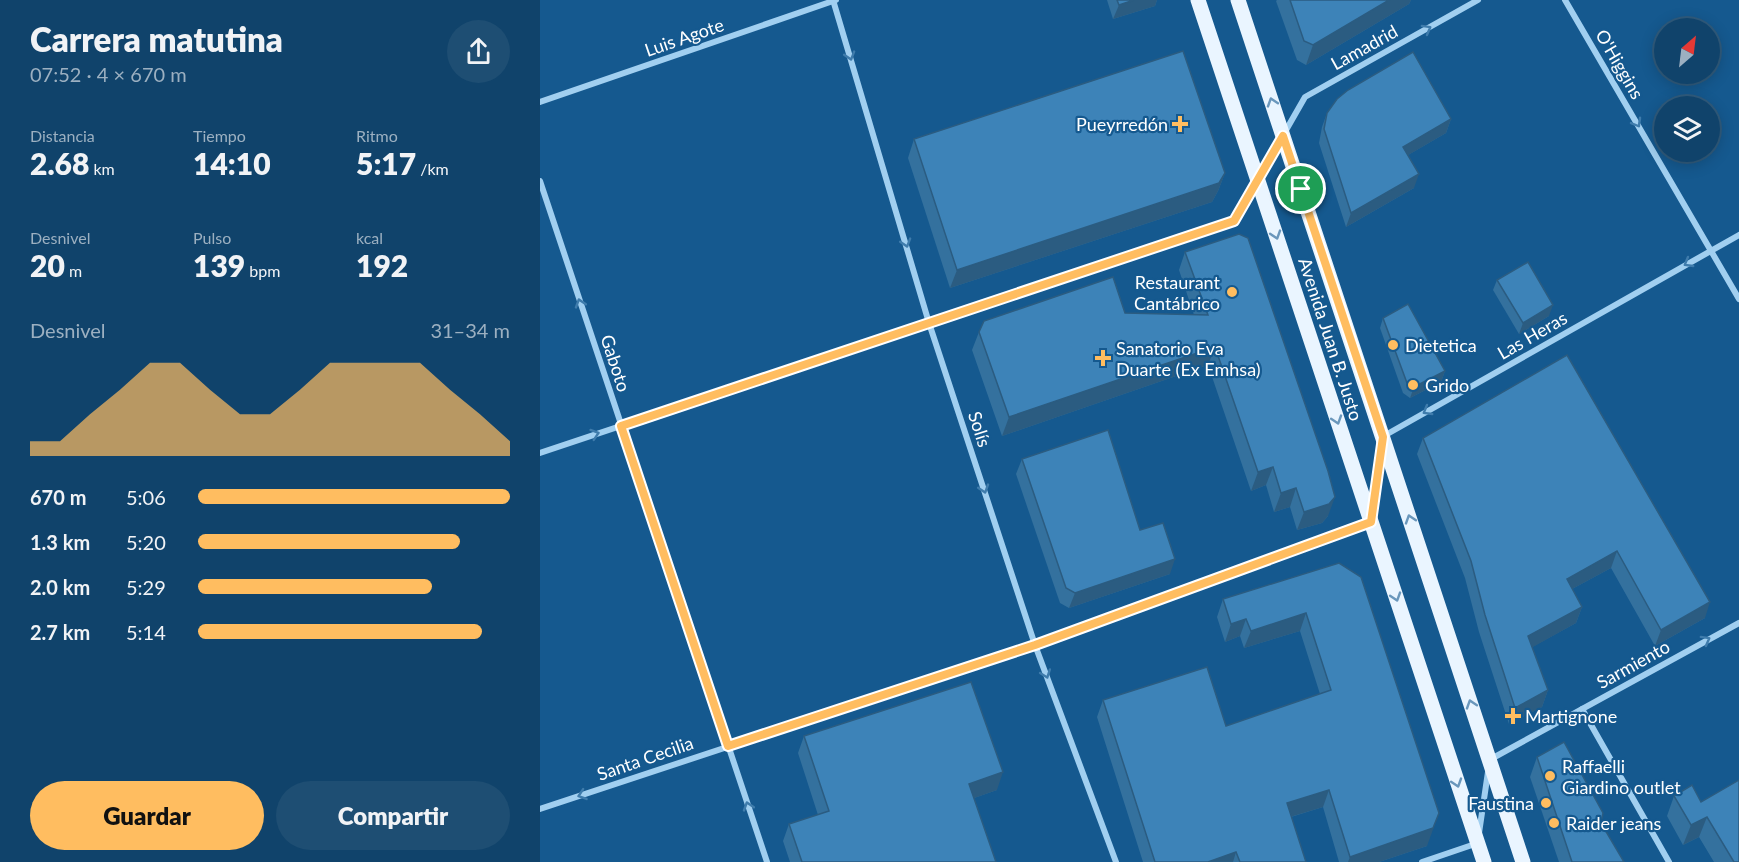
<!DOCTYPE html>
<html lang="es">
<meta charset="utf-8">
<style>
body{margin:0;font-family:Lato,sans-serif;background:#1e4e73;color:#f1f3f6;height:100vh;display:flex;flex-direction:column;font-size:22px;white-space:nowrap}
*{box-sizing:border-box;margin:0}
p{font-size:20px;color:#9cb0c1}
.icon{flex:none;width:33px;height:33px;fill:none;stroke:currentColor;stroke-width:2;stroke-linecap:round;stroke-linejoin:round}
.map{position:relative;flex:1;overflow:hidden}
.side{display:flex;flex-direction:column;background:#10436b;width:540px}
.side>*{flex:none}
.needle{width:39px;rotate:28deg}
.controls{position:absolute;left:1114px;top:18px;display:grid;gap:12px}
.controls a{display:grid;place-items:center;width:66px;height:66px;border-radius:50%;background:#10436b;box-shadow:0 3px 15px #0003,0 0 0 2px #305c7e;font-size:30px}
.pin{position:absolute;display:grid;place-items:center;width:51px;height:51px;color:#fff;margin:-26px;border:3px solid #fff;border-radius:50%;box-shadow:0 2px 6px #0007}
.round{display:grid;place-items:center;flex:none;width:63px;height:63px;border-radius:32px;background:#1e4e73}
.head{display:flex;align-items:center;justify-content:space-between;height:102px;padding:0 30px}
h1{font-size:33px;font-weight:800;line-height:45px}
.metrics{display:grid;grid-template-columns:repeat(3,1fr);gap:9px;height:102px;padding:6px 30px}
.metrics div{display:grid;align-content:center}
.metrics b{font-size:30px;font-weight:800}
.metrics small{font-size:16px;font-weight:400}
.metrics p{font-size:16px}
.chart{height:168px;padding:12px 30px}
.chart p{display:flex;justify-content:space-between}
.chart svg{width:100%;height:108px;margin-top:6px;fill:#ffbd60;opacity:.7}
.button{display:flex;gap:12px;margin-top:auto;padding:12px 30px}
.button a{flex:1;height:69px;border-radius:36px;background:#ffbd60;color:#111;font-size:24px;font-weight:800;line-height:69px;text-align:center}
.button a+a{background:#1e4e73;color:#f1f3f6}
ul{padding:0 30px;list-style:none;font-size:20px}
li{display:grid;grid-template-columns:96px 72px 1fr;align-items:center;height:45px}
li i{height:15px;border-radius:8px;background:#ffbd60}
main{display:flex;flex:1;min-height:0}
.map>svg:first-child{display:block}
</style>
<main>
<section class="side">
<div class="head"><div><h1>Carrera matutina</h1><p>07:52 · 4 × 670 m</p></div><a class="round"><svg class="icon" aria-label="share" viewBox="0 0 24 24"><path d="M12 15V3M7 8l5-5 5 5M5 13v7h14v-7"/></svg></a></div>
<div class="metrics">
<div><p>Distancia</p><b>2.68<small> km</small></b></div>
<div><p>Tiempo</p><b>14:10</b></div>
<div><p>Ritmo</p><b>5:17<small> /km</small></b></div>
</div>
<div class="metrics">
<div><p>Desnivel</p><b>20<small> m</small></b></div>
<div><p>Pulso</p><b>139<small> bpm</small></b></div>
<div><p>kcal</p><b>192</b></div>
</div>
<div class="chart"><p><span>Desnivel</span>31–34 m</p>
<svg viewBox="0 0 160 44" preserveAspectRatio="none"><path d="M0 44V38L10 38L20 27L30 17L40 6L50 6L60 17L70 27L80 27L90 17L100 6L110 6L120 6L130 6L140 17L150 27L160 38V44z"/></svg>
</div>
<ul>
<li><b>670 m</b>5:06<i style="width:100%"></i></li>
<li><b>1.3 km</b>5:20<i style="width:84%"></i></li>
<li><b>2.0 km</b>5:29<i style="width:75%"></i></li>
<li><b>2.7 km</b>5:14<i style="width:91%"></i></li>
</ul>
<div class="button"><a>Guardar</a><a>Compartir</a></div>
</section>
<div class="map">
<svg width="1199" height="862" viewBox="0 0 1199 862">
<rect width="100%" height="100%" fill="#15598f"/>
<g fill="none" stroke-linecap="round" stroke-linejoin="round">
<g stroke="#a1cff0" stroke-width="6">
<path d="M293,0l96,323 106,322 81,217"/>
<path d="M1025,0l174,299"/>
<path d="M0,102l296,-102"/>
<path d="M0,181l227,681"/>
<path d="M842,437l357,-202"/>
<path d="M0,453l694,-232 71,-124 173,-97"/>
<path d="M832,512l9,-65"/>
<path d="M1042,709l87,153"/>
<path d="M951,759l248,-136"/>
<path d="M0,809l495,-164 336,-123"/>
<path d="M939,833l9,-61"/>
<path d="M882,862l56,-19"/>
</g>
<g stroke="#eaf5ff" stroke-width="15">
<path d="M658,0l286,862"/>
<path d="M698,0l285,862"/>
</g>
</g>
<g fill="#34719e">
<path d="M567,0h50l-2,6 -42,13z"/>
<path d="M737,0h134l-2,4 -103,61 -9,-5 -21,-59z"/>
<path d="M787,113l124,6 -5,14 -38,22 6,33 -68,39 -27,-84 3,-16z"/>
<path d="M374,139l311,34 -7,18 -6,11 -262,86 -42,-130z"/>
<path d="M645,252l143,264 -6,7 -25,7 -7,-23 -16,5 -8,-27 -15,6 -43,-126 -206,71 -30,-86 7,-18 146,-19 69,2 -15,-45z"/>
<path d="M957,280l52,36 -30,18 -26,-44z"/>
<path d="M843,318l62,53 -4,11 -31,16 -7,-5 -23,-65z"/>
<path d="M1027,355l138,263 -50,28 -44,-78 -39,21 10,18 -6,16 -44,24 16,43 -6,17 -33,17 -30,-92 -14,-54 -48,-124 6,-16z"/>
<path d="M482,459l118,71 30,44 -101,34 -9,-5 -44,-129z"/>
<path d="M799,563l88,283 -48,16h-40l-16,-55 -32,10 15,45h-163l-46,-145 6,-17 123,26 94,-32 -20,-63 -56,17 -4,-12 -15,6 -8,-25 6,-18z"/>
<path d="M264,736l193,54 -23,8 22,64h-206l-7,-21 6,-17 29,-9 -20,-62z"/>
<path d="M997,757l64,66 23,39h-65l-29,-85z"/>
<path d="M1134,796l27,6 38,60h-25l-15,-25 -16,8 -16,-29z"/>
</g>
<g fill="#2b5c81">
<path d="M594,0h23l-2,6 -42,13 6,-14z"/>
<path d="M849,0h22l-2,4 -103,61 7,-20z"/>
<path d="M911,119l-5,14 -48,28 5,-14z"/>
<path d="M685,173l-7,18 -6,11 -262,86 7,-18z"/>
<path d="M879,174l-5,14 -68,39 5,-14z"/>
<path d="M1013,305l-4,11 -30,18 4,-11z"/>
<path d="M675,347l-7,18 -206,71 7,-19z"/>
<path d="M905,371l-4,11 -31,16 4,-11z"/>
<path d="M733,467l-7,18 -15,6 7,-19z"/>
<path d="M756,488l-6,19 -16,5 7,-19z"/>
<path d="M795,497l-7,19 -6,7 -25,7 7,-18z"/>
<path d="M1077,551l-6,17 -50,27 6,-16z"/>
<path d="M635,559l-5,15 -101,34 6,-15z"/>
<path d="M1170,602l-5,16 -50,28 6,-16z"/>
<path d="M1042,607l-6,16 -54,30 6,-17z"/>
<path d="M766,613l-6,18 -56,17 7,-17z"/>
<path d="M706,619l-6,17 -15,6 6,-18z"/>
<path d="M1008,690l-6,17 -33,17 6,-16z"/>
<path d="M463,772l-6,18 -34,12 6,-18z"/>
<path d="M789,790l-6,17 -43,13 7,-17z"/>
<path d="M899,813l-12,33 -48,16h-31l2,-5z"/>
<path d="M1167,817l-8,20 -16,8 8,-20z"/>
<path d="M696,852l-3,10h-25z"/>
</g>
<g fill="#3d83b8" stroke="#2b5c81" stroke-width="1.5">
<path d="M577,0h17l-15,5z"/>
<path d="M750,0h99l-76,45 -9,-4z"/>
<path d="M643,51l42,122 -6,10 -262,87 -43,-131z"/>
<path d="M873,52l38,67 -48,28 16,27 -68,39 -27,-84 3,-16 10,-14 11,-9z"/>
<path d="M699,234l9,4 80,233 7,26 -6,7 -25,8 -8,-24 -15,5 -8,-26 -15,5 -43,-125 -206,70 -30,-85 5,-11 129,-44 12,36 83,2 -23,-63z"/>
<path d="M988,262l25,43 -30,18 -26,-43z"/>
<path d="M868,304l37,67 -31,16 -7,-4 -24,-65z"/>
<path d="M1027,355l143,247 -49,28 -44,-79 -50,28 15,28 -54,29 20,54 -33,18 -30,-93 -14,-54 -48,-123z"/>
<path d="M568,430l32,100 23,-7 12,36 -100,34 -9,-5 -44,-129z"/>
<path d="M799,563l22,14 78,236 -6,15 -83,29 -21,-67 -42,13 19,59h-66l-4,-10 -28,10h-53l-52,-162 104,-33 19,59 105,-36 -25,-77 -55,18 -5,-12 -15,5 -8,-25z"/>
<path d="M431,682l32,90 -34,12 27,78h-194l-13,-38 40,-13 -25,-75z"/>
<path d="M1024,742l39,71 -2,10 23,39h-52l-35,-105z"/>
<path d="M1199,780v82h-5l-27,-45 -16,8 -17,-29 18,-11 9,17z"/>
</g>
<defs><path id="oneway-chevron" d="M-2-3.5L2.5 0L-2 3.5" fill="none" stroke-width="1.6" stroke-linecap="round" stroke-linejoin="round" transform="scale(1.5)"/></defs>
<g stroke="#3f7cac">
<use href="#oneway-chevron" transform="translate(887 29) rotate(-29)"/>
<use href="#oneway-chevron" transform="translate(310 56) rotate(73)"/>
<use href="#oneway-chevron" transform="translate(1097 123) rotate(60)"/>
<use href="#oneway-chevron" transform="translate(366 243) rotate(73)"/>
<use href="#oneway-chevron" transform="translate(1148 263) rotate(150)"/>
<use href="#oneway-chevron" transform="translate(40 303) rotate(-108)"/>
<use href="#oneway-chevron" transform="translate(887 411) rotate(150)"/>
<use href="#oneway-chevron" transform="translate(55 434) rotate(-18)"/>
<use href="#oneway-chevron" transform="translate(444 489) rotate(72)"/>
<use href="#oneway-chevron" transform="translate(1166 640) rotate(-29)"/>
<use href="#oneway-chevron" transform="translate(506 674) rotate(70)"/>
<use href="#oneway-chevron" transform="translate(42 795) rotate(161)"/>
<use href="#oneway-chevron" transform="translate(208 806) rotate(-108)"/>
</g>
<g stroke="#6a97bc">
<use href="#oneway-chevron" transform="translate(732 102) rotate(-108)"/>
<use href="#oneway-chevron" transform="translate(736 235) rotate(72)"/>
<use href="#oneway-chevron" transform="translate(797 420) rotate(72)"/>
<use href="#oneway-chevron" transform="translate(870 519) rotate(-108)"/>
<use href="#oneway-chevron" transform="translate(856 597) rotate(72)"/>
<use href="#oneway-chevron" transform="translate(931 704) rotate(-108)"/>
<use href="#oneway-chevron" transform="translate(917 783) rotate(72)"/>
</g>
<g fill="none" stroke-linecap="round" stroke-linejoin="round">
<defs>
<path id="route" d="M743,136l100,301 -12,85 -336,123 -307,101 -107,-320 613,-205z"/>
</defs>
<use href="#route" stroke="#fff" stroke-width="12"/>
<use href="#route" stroke="#ffbd60" stroke-width="8"/>
</g>
<g fill="#ffbd60" stroke="#15598f" stroke-width="2">
<path d="M637 115h6v6h6v6h-6v6h-6v-6h-6v-6h6z"/>
<circle cx="692" cy="292" r="6"/>
<circle cx="853" cy="345" r="6"/>
<path d="M560 349h6v6h6v6h-6v6h-6v-6h-6v-6h6z"/>
<circle cx="873" cy="385" r="6"/>
<path d="M970 707h6v6h6v6h-6v6h-6v-6h-6v-6h6z"/>
<circle cx="1010" cy="776" r="6"/>
<circle cx="1006" cy="803" r="6"/>
<circle cx="1014" cy="823" r="6"/>
</g>
<g text-anchor="middle" dominant-baseline="central" stroke-width="4.5" stroke-linejoin="round" paint-order="stroke">
<g font-size="18" fill="#fff" stroke="#15598f">
<text transform="translate(144 37) rotate(-19)">Luis Agote</text>
<text transform="translate(824 47) rotate(-29)">Lamadrid</text>
<text transform="translate(1080 64) rotate(60)">O'Higgins</text>
<text transform="translate(992 335) rotate(-30)">Las Heras</text>
<text transform="translate(791 339) rotate(72)">Avenida Juan B. Justo</text>
<text transform="translate(76 363) rotate(72)">Gaboto</text>
<text transform="translate(440 429) rotate(72)">Solís</text>
<text transform="translate(1093 664) rotate(-29)">Sarmiento</text>
<text transform="translate(105 758) rotate(-19)">Santa Cecilia</text>
</g>
<g font-size="18" fill="#fff" stroke="#15598f" text-anchor="start">
<text x="628" y="124" text-anchor="end">Pueyrredón</text>
<text x="680" y="282" text-anchor="end">Restaurant<tspan x="680" dy="21">Cantábrico</tspan></text>
<text x="865" y="345">Dietetica</text>
<text x="576" y="348">Sanatorio Eva<tspan x="576" dy="21">Duarte (Ex Emhsa)</tspan></text>
<text x="885" y="385">Grido</text>
<text x="985" y="716">Martignone</text>
<text x="1022" y="766">Raffaelli<tspan x="1022" dy="21">Giardino outlet</tspan></text>
<text x="994" y="803" text-anchor="end">Faustina</text>
<text x="1026" y="823">Raider jeans</text>
</g>
</g>
</svg>
<div class="controls">
<a><svg class="needle" viewBox="-14 -14 28 28"><path d="M0-13l5 13h-10z" fill="#e53935"/><path d="M0 13l5-13h-10z" fill="#9cb0c1"/></svg></a>
<a><svg class="icon" aria-label="layers" viewBox="0 0 24 24"><path d="M12 4l9 5-9 5-9-5zM3 14l9 5 9-5"/></svg></a>
</div>
<div class="pin" style="left:761px;top:189px;background:#1e9e55"><svg class="icon" aria-label="arrive" viewBox="0 0 24 24"><path d="M6 21V4h12l-3 4 3 4H6"/></svg></div>
</div>
</main>
